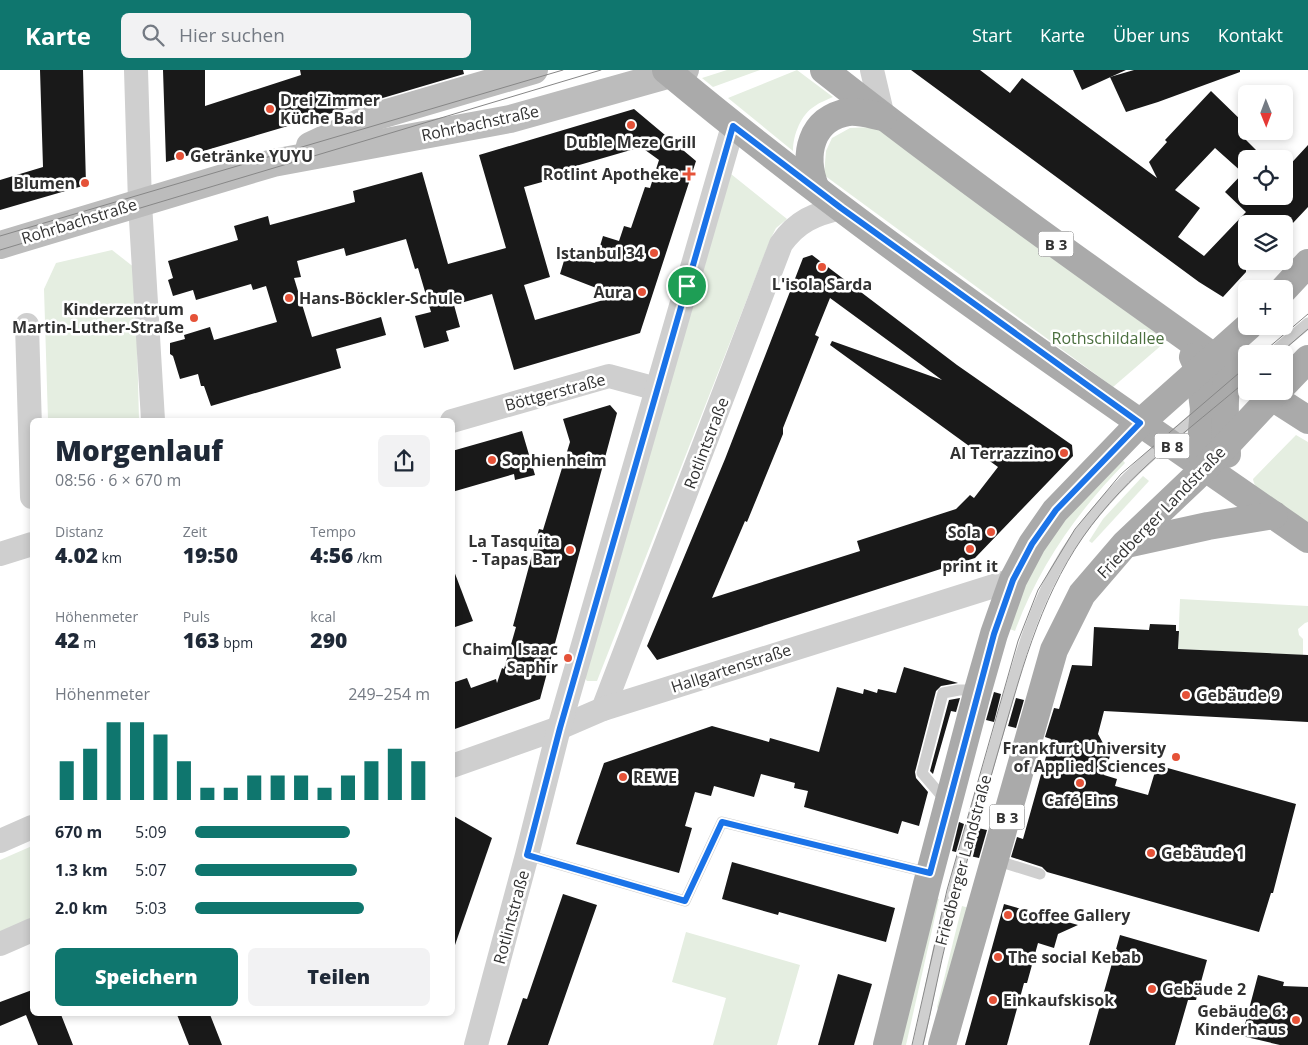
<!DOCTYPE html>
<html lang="de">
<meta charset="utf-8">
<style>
body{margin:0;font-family:"Open Sans",sans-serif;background:#f2f2f3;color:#1f2937;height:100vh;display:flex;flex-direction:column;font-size:19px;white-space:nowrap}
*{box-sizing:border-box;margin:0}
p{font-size:16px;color:#747a83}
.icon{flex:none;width:28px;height:28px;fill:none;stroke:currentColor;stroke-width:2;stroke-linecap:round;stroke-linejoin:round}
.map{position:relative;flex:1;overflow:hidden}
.details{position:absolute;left:30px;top:348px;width:425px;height:598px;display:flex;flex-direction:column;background:#fff;border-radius:8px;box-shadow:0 2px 8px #0003}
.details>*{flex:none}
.needle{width:32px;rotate:179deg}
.controls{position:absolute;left:1238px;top:15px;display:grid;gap:10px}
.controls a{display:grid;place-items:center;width:55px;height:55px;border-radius:8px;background:#fff;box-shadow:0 2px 8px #0003;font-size:25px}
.pin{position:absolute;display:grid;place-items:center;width:42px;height:42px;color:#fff;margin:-21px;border:2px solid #fff;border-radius:50%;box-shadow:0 1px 5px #0007}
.round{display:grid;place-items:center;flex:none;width:52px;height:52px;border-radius:8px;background:#f2f2f3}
.headline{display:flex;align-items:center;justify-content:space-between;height:85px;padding:0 25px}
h1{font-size:28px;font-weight:800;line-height:38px}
.metrics{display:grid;grid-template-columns:repeat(3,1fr);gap:8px;height:85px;padding:5px 25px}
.metrics div{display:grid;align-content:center}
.metrics b{font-size:21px;font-weight:800}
.metrics small{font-size:14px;font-weight:400}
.metrics p{font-size:14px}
.chart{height:140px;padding:10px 25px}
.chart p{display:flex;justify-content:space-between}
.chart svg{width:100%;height:90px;margin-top:5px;stroke:#0f766e;stroke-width:6}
.cta{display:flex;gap:10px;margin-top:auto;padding:10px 25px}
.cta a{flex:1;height:58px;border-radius:8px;background:#0f766e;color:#fff;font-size:20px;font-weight:800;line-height:58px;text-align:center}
.cta a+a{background:#f2f2f3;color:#1f2937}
ul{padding:0 25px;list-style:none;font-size:16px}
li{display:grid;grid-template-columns:80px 60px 1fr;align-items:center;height:38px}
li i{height:12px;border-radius:6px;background:#0f766e}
header{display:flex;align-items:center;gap:30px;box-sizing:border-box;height:70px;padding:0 25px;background:#0f766e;color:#fff}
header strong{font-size:24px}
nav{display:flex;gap:28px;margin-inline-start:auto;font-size:18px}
.search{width:350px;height:45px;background:#f2f2f3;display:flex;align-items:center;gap:12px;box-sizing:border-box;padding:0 18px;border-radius:8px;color:#747a83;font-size:19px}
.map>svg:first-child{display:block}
</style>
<header>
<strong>Karte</strong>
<div class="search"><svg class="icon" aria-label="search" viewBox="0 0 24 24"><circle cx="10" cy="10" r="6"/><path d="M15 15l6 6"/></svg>Hier suchen</div>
<nav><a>Start</a><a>Karte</a><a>Über uns</a><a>Kontakt</a></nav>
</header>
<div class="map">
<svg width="1308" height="975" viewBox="0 0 1308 975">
<rect width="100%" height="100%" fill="#fff"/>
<g fill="#e5eee1">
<path d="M727,0h33l-47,17 -11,-9z"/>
<path d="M797,0l36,27c-6,3 -13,5 -18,9 -14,8 -22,29 -22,45l-65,-53z"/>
<path d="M871,57l10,2 290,208 -58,50 -289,-212 2,-24 6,-13 18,-10z"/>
<path d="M726,100l61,49 -11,9 -5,10 -174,443h-10l-6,-7z"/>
<path d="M112,180l23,18 4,152h-91l-4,-131 12,-26z"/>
<path d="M1296,365l12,7v88c-14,-11 -53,-33 -55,-51z"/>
<path d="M1121,388l4,5c-48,49 -86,103 -110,168l-8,-3c9,-20 16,-43 28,-63 22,-40 55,-73 86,-107z"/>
<path d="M1143,406l6,5 -57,62 -3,-2 14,-22z"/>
<path d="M1180,529l128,7v16l-3,1 -7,6 1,6 4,4v16l-125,-6z"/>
<path d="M32,776v80l-32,13v-79z"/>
<path d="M931,827l8,2 -33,146h-8z"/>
<path d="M962,836l7,2 -30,104 -2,-5z"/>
<path d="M686,862l114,33 -23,80h-64l13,-47 -54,-16z"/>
</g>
<g fill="#191919" fill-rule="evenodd">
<path d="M40,0h43l3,115 -86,25v-30l43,-13z"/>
<path d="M163,0h42v36l96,-31 -1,-5h163l1,4 -298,88z"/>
<path d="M911,0h69l30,23 12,-15 135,100 -8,-16 18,-20 -2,-2 46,-49 35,34v15l19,19h-19v37h38v-25l24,-26v62l-16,17h-46v48l-23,25 -24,-15zM1215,78l28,25 -18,19 21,20 -42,44 -26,-19 22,-29 -25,-18z"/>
<path d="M1073,0h53l-44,20z"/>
<path d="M1134,0h106v2l-82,30 -32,10 -16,-35z"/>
<path d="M634,39l62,52 -56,172 -126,37 -22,-76 -38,11 6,22 -14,4 3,10 -25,7 -9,-32 16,-4 -13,-44 -3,1 -9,-30 -60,17 -2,-8 -47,13 4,16 -7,1 18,59 69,-20 5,18 -50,14 5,19 -130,38 -7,-20h-3l-3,-12 -18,5 -7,-23 -3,-2v-11l15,-4 -1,-4 26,-8 4,13 63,-18 -11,-36 -13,4 -2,-6 -55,16 -3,-10 -20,6 -5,-16 5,-2 -5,-17 70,-21 -4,-14 34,-10 2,9 85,-23 -2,-11 69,-19 26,92 58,-16 -27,-93zM641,77l18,13 -9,28 -5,-1 -14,41 -7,-2 -5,15 -16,-5 -8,27 -29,-9 -6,20 57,22 -82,24 -11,-35 26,-8 -26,-90 47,-13 -2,-6z"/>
<path d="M812,185l145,110 115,80 1,11 -98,102 -318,102 -10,-14 78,-187 78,-201zM830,228l112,82 -110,-39 -2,4 168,122 -24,31 -4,-3 -14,14 -99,32 3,10 -148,47 33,-77 2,1 36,-88v-6l36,-91 -4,-2z"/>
<path d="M610,335l7,8 -77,286 -88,31v-47l15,-5 4,10 25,-9 1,4 5,-15 2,1 12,-42 -3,-1 26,-97 4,1 27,-88 -7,-23z"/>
<path d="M522,361l13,44 -20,5 -1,-6 -62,18v-41z"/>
<path d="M454,501l19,50 -21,7v-56z"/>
<path d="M1150,554l26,1v6h3l-1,18 130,6v67l-204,-11 -6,23 12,22 -6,19 13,4 -2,7 33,9 9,-30 139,39 -23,89h-2l-12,39 -212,-60 -5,-5 -31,-10 6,-20 6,2 28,-100 -6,-2 9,-29 5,1 13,-44 20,1 2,-39 55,3z"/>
<path d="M904,597l54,16 -17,3 -5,5 -21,81 1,6 12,14 -9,34 -17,-5 -4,13 -94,-27 4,-16 -14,-3 1,-5 -34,-9 -7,23 -40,-11 -3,10 -16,-4 -10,34 7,2 -13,45 -103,-29 28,-81 108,-37 57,16 1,-4 49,14 18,-65 26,7 1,-5 13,4 1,-4 18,4z"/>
<path d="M994,622l7,2 -7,28 -8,-2z"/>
<path d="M960,628l-4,14 -5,-1 -18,63 -3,-3 19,-71z"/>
<path d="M1016,628l8,2 -8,28 -8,-2z"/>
<path d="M452,745l40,23 -37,107 -3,-1z"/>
<path d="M959,752l5,2 -8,28 -4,-1z"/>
<path d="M978,758l9,2 -8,28 -9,-2z"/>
<path d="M732,792l163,46 -9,34 -107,-30 -1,3 -56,-16z"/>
<path d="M563,824l34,11 -49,140h-41l16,-47 4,1z"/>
<path d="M1004,834l74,21 -20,9 -4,14 -16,-5 -11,40h-3l-17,62h-42z"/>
<path d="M1120,865l87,25 -11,40h-8l-13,45h-86z"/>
<path d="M838,904l34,10 -18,61h-36z"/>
<path d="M1258,905l26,7 -1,4 25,1v58h-28l-38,-9z"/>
<path d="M32,920l-1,22h29l13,33h-35l-12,-30 -26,11v-24z"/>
<path d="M176,942h33l13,33h-33z"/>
</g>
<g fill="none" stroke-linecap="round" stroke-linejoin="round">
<g stroke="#cfcfcf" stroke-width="11">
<path d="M1271,284l37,-31"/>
<path d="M946,731l-24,-28 21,-80 16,-3h19"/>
<path d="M527,785l158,46 37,-79 208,51"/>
<path d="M995,790l45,14"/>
<path d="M918,975c9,-37 15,-74 24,-111 16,-66 36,-131 55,-197 18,-63 33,-127 68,-183 36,-57 85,-99 136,-142"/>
</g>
<g stroke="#cfcfcf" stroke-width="24">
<path d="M136,0l4,133 13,217"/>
<path d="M872,0l11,47"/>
<path d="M27,255l5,172"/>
<path d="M452,351l157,-45 48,13"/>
<path d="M0,484l32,-10"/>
<path d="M603,639l178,-465c16,-23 34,-30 60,-36"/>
<path d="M452,696l107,-38 44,-19 410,-129"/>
<path d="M0,771l32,-14"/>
<path d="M0,874l32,-14"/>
<path d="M476,975l51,-190 32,-127 174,-602"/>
</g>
<g stroke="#bcbcbc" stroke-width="28">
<path d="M310,76l60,-28 164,-48"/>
<path d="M0,175l273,-82 237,-44 175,-49"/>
</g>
<g stroke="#aaa" stroke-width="28">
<path d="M666,0c204,170 425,318 642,469"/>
<path d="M824,0c137,108 280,209 422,310"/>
<path d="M815,117c-12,-32 -5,-69 34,-75 11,-1 23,3 34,5"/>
<path d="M1284,219l24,-26"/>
<path d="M1193,287l6,13 5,39 -3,33 4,26"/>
<path d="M1284,314l24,-25"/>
<path d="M1263,321l45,29"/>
<path d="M1227,384c-2,-33 -6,-69 7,-100"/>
<path d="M1126,474l82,-18 66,-11"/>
<path d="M887,975l40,-161 51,-194 16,-56 19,-54 19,-36 23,-33 85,-88 109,-97"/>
<path d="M942,975l112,-395 28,-56 43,-50 80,-76 72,-77"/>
</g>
<g stroke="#878787" stroke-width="1">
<path d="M0,166l563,-166"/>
<path d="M0,180l601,-180"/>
<path d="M1261,284l47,-40"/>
<path d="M1279,284l29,-25"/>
<path d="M912,975l35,-155 71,-249 20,-51 37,-61 46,-55 125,-107"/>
<path d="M923,975c9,-37 16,-75 25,-112 15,-61 33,-121 50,-181 22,-75 40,-150 85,-215 44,-63 106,-107 163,-156"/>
</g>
</g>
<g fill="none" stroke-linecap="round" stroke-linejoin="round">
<defs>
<path id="route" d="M733,56l108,82 299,215 -84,87 -24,34 -19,36 -19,54 -64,239 -208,-51 -37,79 -158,-46 33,-127z"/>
</defs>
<use href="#route" stroke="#fff" stroke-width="10"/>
<use href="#route" stroke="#1a73e8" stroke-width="6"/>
</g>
<g fill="#e55238" stroke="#fff" stroke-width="2">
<circle cx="270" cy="39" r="5"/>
<circle cx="631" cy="55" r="5"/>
<circle cx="180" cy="86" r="5"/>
<path d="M686.5 96.5h5v5h5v5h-5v5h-5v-5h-5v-5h5z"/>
<circle cx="85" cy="113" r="5"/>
<circle cx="654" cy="183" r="5"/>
<circle cx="822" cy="197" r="5"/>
<circle cx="642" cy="222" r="5"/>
<circle cx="289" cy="228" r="5"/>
<circle cx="194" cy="248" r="5"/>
<circle cx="1064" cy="383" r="5"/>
<circle cx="492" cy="390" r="5"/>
<circle cx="991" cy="462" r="5"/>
<circle cx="970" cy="479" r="5"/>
<circle cx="570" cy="480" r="5"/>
<circle cx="568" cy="588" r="5"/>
<circle cx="1186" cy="625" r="5"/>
<circle cx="1176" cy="687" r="5"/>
<circle cx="623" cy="707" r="5"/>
<circle cx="1080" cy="713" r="5"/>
<circle cx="1151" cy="783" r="5"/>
<circle cx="1008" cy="845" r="5"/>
<circle cx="998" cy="887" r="5"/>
<circle cx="1152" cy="919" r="5"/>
<circle cx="993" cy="930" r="5"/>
<circle cx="1296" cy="950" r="5"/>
</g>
<g text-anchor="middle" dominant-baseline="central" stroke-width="5" stroke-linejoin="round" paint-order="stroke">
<g fill="#fff" stroke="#707070" stroke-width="1">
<rect x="1038.5" y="161.5" width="35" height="25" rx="4"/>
<rect x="1154.5" y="363.5" width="35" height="25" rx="4"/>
<rect x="989.5" y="734.5" width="35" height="25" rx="4"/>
</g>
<g font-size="15" font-weight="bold" fill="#323232">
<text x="1056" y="174">B 3</text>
<text x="1172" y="376">B 8</text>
<text x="1007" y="747">B 3</text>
</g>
<g font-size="16" font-weight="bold" fill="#323232" stroke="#fff" text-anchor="start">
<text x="280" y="30">Drei Zimmer<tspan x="280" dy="18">Küche Bad</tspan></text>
<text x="631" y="72" text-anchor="middle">Duble Meze Grill</text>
<text x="190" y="86">Getränke YUYU</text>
<text x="679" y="104" text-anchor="end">Rotlint Apotheke</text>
<text x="75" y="113" text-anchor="end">Blumen</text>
<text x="644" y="183" text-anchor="end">Istanbul 34</text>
<text x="822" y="214" text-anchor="middle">L'isola Sarda</text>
<text x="632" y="222" text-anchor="end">Aura</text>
<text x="299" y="228">Hans-Böckler-Schule</text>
<text x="184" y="239" text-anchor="end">Kinderzentrum<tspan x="184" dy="18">Martin-Luther-Straße</tspan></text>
<text x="1054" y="383" text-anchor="end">Al Terrazzino</text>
<text x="502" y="390">Sophienheim</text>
<text x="981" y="462" text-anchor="end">Sola</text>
<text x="560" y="471" text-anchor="end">La Tasquita<tspan x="560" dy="18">- Tapas Bar</tspan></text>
<text x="970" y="496" text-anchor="middle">print it</text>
<text x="558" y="579" text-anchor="end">Chaim Isaac<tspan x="558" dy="18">Saphir</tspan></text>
<text x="1196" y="625">Gebäude 9</text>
<text x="1166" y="678" text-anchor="end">Frankfurt University<tspan x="1166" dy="18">of Applied Sciences</tspan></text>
<text x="633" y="707">REWE</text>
<text x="1080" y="730" text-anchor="middle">Café Eins</text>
<text x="1161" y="783">Gebäude 1</text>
<text x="1018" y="845">Coffee Gallery</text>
<text x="1008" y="887">The social Kebab</text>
<text x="1162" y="919">Gebäude 2</text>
<text x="1003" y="930">Einkaufskisok</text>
<text x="1286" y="941" text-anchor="end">Gebäude 6:<tspan x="1286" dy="18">Kinderhaus</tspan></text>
</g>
<g font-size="16" fill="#323232" stroke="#fff">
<text transform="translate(480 53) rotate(-12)">Rohrbachstraße</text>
<text transform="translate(79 151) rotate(-17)">Rohrbachstraße</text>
<text transform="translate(555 322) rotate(-15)">Böttgerstraße</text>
<text transform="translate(706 373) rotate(-69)">Rotlintstraße</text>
<text transform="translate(1161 442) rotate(-46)">Friedberger Landstraße</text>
<text transform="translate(731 598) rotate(-18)">Hallgartenstraße</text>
<text transform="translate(963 790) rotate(-75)">Friedberger Landstraße</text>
<text transform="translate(511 847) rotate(-75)">Rotlintstraße</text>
</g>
<g font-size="16" fill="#4a6f3e" stroke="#fff">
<text x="1108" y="268">Rothschildallee</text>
</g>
</g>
</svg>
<div class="controls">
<a><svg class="needle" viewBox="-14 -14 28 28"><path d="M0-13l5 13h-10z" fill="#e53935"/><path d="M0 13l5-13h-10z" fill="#747a83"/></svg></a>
<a><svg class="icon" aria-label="locate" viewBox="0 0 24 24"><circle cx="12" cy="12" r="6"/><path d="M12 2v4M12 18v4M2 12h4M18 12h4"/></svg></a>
<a><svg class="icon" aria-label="layers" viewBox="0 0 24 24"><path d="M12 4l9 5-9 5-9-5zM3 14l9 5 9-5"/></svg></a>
<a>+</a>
<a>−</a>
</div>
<div class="pin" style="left:687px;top:216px;background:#1e9e55"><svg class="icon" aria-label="arrive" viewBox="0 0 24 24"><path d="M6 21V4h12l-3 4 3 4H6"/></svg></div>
<section class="details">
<div class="headline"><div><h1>Morgenlauf</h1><p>08:56 · 6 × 670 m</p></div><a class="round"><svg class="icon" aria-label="share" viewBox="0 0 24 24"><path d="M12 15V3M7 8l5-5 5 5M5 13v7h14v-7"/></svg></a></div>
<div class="metrics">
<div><p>Distanz</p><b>4.02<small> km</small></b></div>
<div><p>Zeit</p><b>19:50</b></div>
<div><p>Tempo</p><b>4:56<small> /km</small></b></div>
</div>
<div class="metrics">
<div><p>Höhenmeter</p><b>42<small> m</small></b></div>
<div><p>Puls</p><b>163<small> bpm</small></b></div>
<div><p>kcal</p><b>290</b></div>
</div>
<div class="chart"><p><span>Höhenmeter</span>249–254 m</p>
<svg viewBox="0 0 160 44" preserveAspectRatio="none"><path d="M5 44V25M15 44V19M25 44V6M35 44V6M45 44V12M55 44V25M65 44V38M75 44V38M85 44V32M95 44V32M105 44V32M115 44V38M125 44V32M135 44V25M145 44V19M155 44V25"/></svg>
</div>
<ul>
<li><b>670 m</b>5:09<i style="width:66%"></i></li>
<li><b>1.3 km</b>5:07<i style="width:69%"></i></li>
<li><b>2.0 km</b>5:03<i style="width:72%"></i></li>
</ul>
<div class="cta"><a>Speichern</a><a>Teilen</a></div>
</section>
</div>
